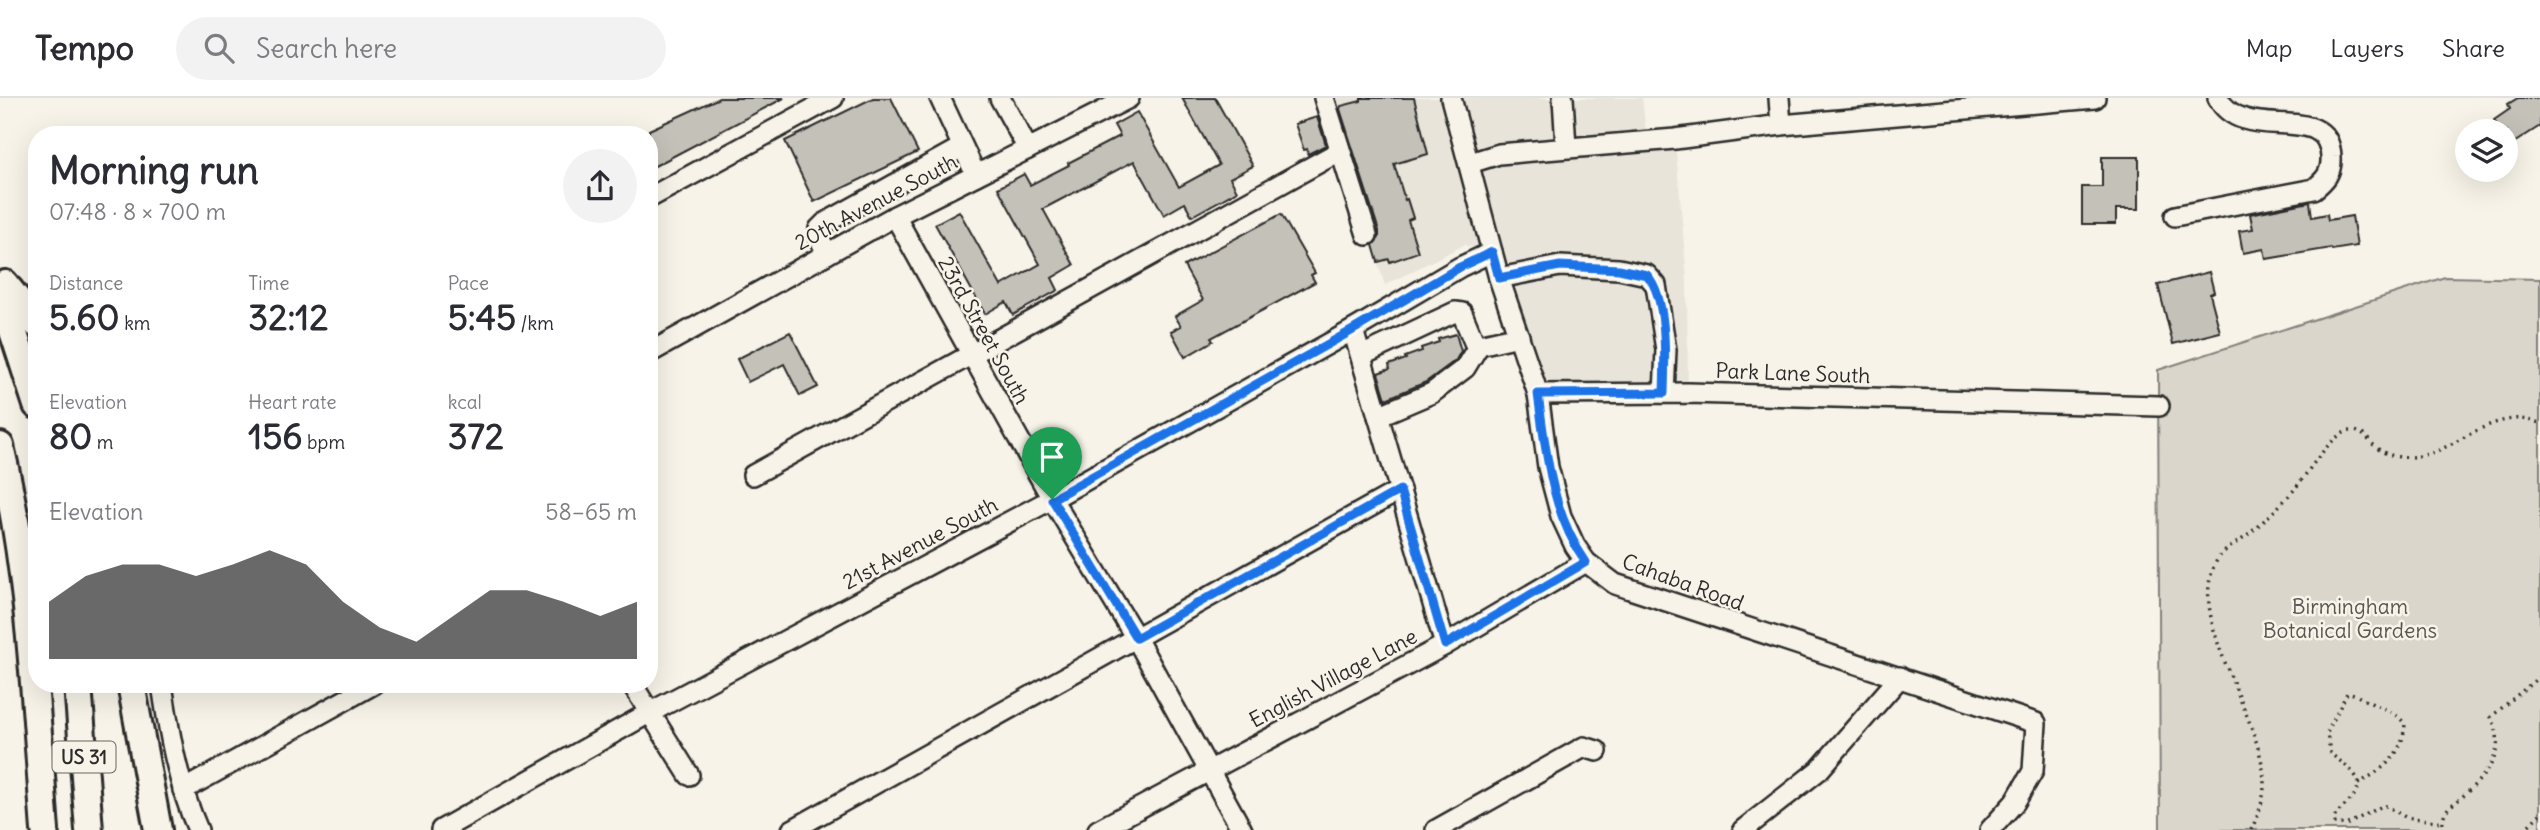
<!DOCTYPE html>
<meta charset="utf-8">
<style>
body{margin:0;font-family:Delius,sans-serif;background:#f2f2f3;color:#2b2b33;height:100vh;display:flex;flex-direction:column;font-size:26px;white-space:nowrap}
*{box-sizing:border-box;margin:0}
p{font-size:23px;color:#7c7c81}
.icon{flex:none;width:38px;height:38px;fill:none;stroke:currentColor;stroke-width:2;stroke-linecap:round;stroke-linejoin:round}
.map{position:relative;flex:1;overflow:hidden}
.side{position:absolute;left:28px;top:28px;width:630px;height:567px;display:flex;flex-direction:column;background:#fff;border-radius:28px;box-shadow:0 7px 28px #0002}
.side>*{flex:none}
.controls{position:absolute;left:2455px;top:21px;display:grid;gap:14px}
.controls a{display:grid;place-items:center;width:63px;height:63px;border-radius:50%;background:#fff;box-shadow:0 7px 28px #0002;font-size:35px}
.pin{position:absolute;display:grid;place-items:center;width:60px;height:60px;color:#fff;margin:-72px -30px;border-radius:50% 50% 50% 0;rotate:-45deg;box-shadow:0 0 7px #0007}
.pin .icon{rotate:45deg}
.round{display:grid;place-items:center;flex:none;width:74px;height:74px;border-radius:37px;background:#f2f2f3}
.summary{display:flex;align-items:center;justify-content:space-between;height:119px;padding:0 21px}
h1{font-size:38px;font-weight:800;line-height:52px}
.metrics{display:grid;grid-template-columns:repeat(3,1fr);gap:10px;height:119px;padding:7px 21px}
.metrics div{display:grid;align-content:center}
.metrics b{font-size:35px;font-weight:800}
.metrics small{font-size:19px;font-weight:400}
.metrics p{font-size:19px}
.chart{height:196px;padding:14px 21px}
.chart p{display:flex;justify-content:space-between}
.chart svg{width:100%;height:126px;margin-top:7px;fill:#2b2b2b;opacity:.7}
header{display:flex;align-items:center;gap:42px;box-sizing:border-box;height:98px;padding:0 35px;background:#fff;border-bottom:2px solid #e1e1e2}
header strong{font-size:33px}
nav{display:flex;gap:38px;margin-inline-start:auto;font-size:24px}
.search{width:490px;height:63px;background:#f2f2f3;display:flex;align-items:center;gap:18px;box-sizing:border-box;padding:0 24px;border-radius:38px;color:#7c7c81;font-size:26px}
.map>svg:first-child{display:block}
</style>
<header>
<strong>Tempo</strong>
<div class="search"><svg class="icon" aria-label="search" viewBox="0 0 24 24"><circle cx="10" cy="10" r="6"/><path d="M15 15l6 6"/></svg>Search here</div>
<nav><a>Map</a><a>Layers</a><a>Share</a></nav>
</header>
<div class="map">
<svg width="2540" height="732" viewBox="0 0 2540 732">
<rect width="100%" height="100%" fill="#f7f3e8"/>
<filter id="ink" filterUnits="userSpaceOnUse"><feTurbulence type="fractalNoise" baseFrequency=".0143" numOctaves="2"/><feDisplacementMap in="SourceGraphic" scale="14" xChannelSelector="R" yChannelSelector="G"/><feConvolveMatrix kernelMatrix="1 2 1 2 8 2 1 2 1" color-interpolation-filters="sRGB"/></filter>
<g filter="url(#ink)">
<path fill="#e8e4da" d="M1324,0h318l5,43 28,-2 12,141 1,113 -150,1 -47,-142 -27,-7 -79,40z"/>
<path fill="#dad6cc" stroke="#82807c" stroke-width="2" d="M2445,179l95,2v551h-380l-2,-460z"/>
<g fill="#c4c1b9" stroke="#2b2b2b" stroke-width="2">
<path d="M719,0h65l-135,71v-39z"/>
<path d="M873,0h18l27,54 -104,50 -29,-61z"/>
<path d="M1182,0h33l38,68 -23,12 7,13 -45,25 -7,-13 -21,12 -30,-54 -91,48 31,56 -22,13 6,12 -45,25 -7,-13 -21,12 -50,-90 24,-13 42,75 39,-22 -42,-76 26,-14 6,11 39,-20 -1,-2 52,-27 -6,-11 23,-13 42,75 40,-22z"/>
<path d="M1361,0h53l14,56 -34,10 11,36 2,-1 6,19 -5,2 10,32 -28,10 -1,-3 -11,3 -5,-17 6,-7v-7l-39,-122 1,-3 20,-5z"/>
<path d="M2518,0h22v28l-34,22v-17h-5l-7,-11 16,-11 -2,-5z"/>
<path d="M1317,19l9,28 -18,9 -1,-5 -3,1 -9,-26z"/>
<path d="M2102,59h37v52h-23v15h-34v-37h20z"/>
<path d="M2310,104l2,15 15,-3 1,6 24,-4 5,30 -25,4 -1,-2 -65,11 -2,-10 -21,4 -4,-22 14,-2 -3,-15z"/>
<path d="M1281,116l34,59 -4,2 4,7 -104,56 2,3 -28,16 -14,-26 10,-5 -6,-10 28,-16 -19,-34z"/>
<path d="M2209,174l5,20 -4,2 10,38 -47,12 -15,-59z"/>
<path d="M790,234l28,55 -18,9 -16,-32 -36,18 -11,-23z"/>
<path d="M1456,236l5,17 -5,9 -30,22 -40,17 -8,-26 12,-4 -1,-4 17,-6 -1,-2 17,-6 -1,-3 18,-6 -1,-3z"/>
</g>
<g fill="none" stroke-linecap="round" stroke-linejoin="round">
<defs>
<g id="minor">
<path d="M940,0l36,77"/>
<path d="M1000,0l28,51"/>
<path d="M1324,0l43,137"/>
<path d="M1451,0l48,180 39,116 10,73 13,49 14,30 11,16 29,22 421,139 -3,48 -18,31 -25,28"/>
<path d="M1563,0l3,49"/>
<path d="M1779,0l2,27"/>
<path d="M1470,65l29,-9 176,-15 106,-14 314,-27"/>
<path d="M649,100l184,-100"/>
<path d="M895,118l157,283 84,139 106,192"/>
<path d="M2175,118l139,-27c11,-9 18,-16 17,-32 -2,-59 -87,-10 -113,-59"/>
<path d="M827,156l-8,-17v-8l6,-6 137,-76"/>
<path d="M1499,180l61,-12 59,3 28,6 9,10 10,65 -2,43"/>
<path d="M1353,232l92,315"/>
<path d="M649,255l246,-137 234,-118"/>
<path d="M1361,258l94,-44 7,1 12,29 5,3 40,-9"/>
<path d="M1538,296l150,-1 471,13"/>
<path d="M1378,318l54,-23 33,-25 14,-23"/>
<path d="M753,377l587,-324"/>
<path d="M162,586c7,49 16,101 36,146"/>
<path d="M632,586l57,91"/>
<path d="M183,692l191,-106"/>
<path d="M441,732l208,-117 403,-214 301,-169 107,-63 32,-15"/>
<path d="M792,732l608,-340"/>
<path d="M1098,732l347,-185 141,-83"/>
<path d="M1436,732l148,-83 13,4"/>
<path d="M1743,732l76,-60 81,-93"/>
</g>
<g id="highway">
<path d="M5,186l32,40"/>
<path d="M0,193l37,114"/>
<path d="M0,348c30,126 35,255 45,384"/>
<path d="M78,586l11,146"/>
<path d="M131,586l27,146"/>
</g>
</defs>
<use href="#minor" stroke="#2b2b2b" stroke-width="24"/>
<use href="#highway" stroke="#2b2b2b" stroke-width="32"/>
<g stroke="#2b2b2b" stroke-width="3.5" stroke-dasharray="2 5" stroke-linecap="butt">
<path d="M2358,686c26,-16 44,-27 47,-60 -11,-14 -23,-15 -38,-23 -8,-3 -11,-8 -20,-8l-20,40 3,20c9,9 36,22 26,39 -5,10 -16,16 -22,26l1,5 11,2 36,-19h5l18,11 38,5"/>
<path d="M2251,732c7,-14 13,-30 13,-45 1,-67 -80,-163 -48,-223 6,-12 22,-19 32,-27 16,-14 32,-29 46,-45 12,-14 38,-59 57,-59 13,-1 19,13 29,19 9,6 21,8 31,7 37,-2 65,-35 103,-38 8,-1 18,2 26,4"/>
<path d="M2442,732c1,-5 1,-13 3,-17 2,-5 11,-11 16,-15 25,-23 48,-46 30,-81l49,-41"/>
<path d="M2524,732l16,-16"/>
</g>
<use href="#minor" stroke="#f7f3e8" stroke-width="19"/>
<use href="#highway" stroke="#f7f3e8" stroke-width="26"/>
</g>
</g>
<g fill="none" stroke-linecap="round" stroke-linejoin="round" filter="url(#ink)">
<defs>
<path id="route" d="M1492,154l7,26 61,-12 59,3 28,6c21,23 18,87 17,118l-126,1c8,58 13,119 48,168l-141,83 -45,-155 -264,148 -84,-139 301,-169 107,-63z"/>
</defs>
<use href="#route" stroke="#fff" stroke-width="14"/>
<use href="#route" stroke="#1a73e8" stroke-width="9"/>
</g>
<g text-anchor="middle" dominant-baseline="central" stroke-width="5" stroke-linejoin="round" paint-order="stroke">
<rect fill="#f7f3e8" stroke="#686764" stroke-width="2" x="52.5" y="643.5" width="63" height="31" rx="5"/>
<g font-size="19" font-weight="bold" fill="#2b2b2b">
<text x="84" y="659">US 31</text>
</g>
<g font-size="21" fill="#2b2b2b" stroke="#f7f3e8">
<text transform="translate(876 104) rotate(-28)">20th Avenue South</text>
<text transform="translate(984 232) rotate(61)">23rd Street South</text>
<text transform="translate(1793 275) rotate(2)">Park Lane South</text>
<text transform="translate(920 445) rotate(-28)">21st Avenue South</text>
<text transform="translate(1683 484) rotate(20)">Cahaba Road</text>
<text transform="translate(1333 580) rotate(-28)">English Village Lane</text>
</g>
<g font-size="21" fill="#575653" stroke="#f7f3e8">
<text x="2350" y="508">Birmingham<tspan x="2350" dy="24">Botanical Gardens</tspan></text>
</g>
</g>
</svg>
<div class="controls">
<a><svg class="icon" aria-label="layers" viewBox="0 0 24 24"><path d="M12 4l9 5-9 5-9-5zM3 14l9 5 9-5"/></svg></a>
</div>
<div class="pin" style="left:1052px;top:401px;background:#1e9e55"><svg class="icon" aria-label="arrive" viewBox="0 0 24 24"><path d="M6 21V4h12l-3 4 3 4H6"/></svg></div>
<section class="side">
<div class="summary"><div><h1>Morning run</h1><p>07:48 · 8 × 700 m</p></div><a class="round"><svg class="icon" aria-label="share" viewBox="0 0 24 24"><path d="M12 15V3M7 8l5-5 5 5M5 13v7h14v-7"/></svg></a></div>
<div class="metrics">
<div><p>Distance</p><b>5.60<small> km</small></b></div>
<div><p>Time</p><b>32:12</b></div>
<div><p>Pace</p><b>5:45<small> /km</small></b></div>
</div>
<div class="metrics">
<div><p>Elevation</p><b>80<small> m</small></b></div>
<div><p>Heart rate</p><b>156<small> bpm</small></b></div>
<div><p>kcal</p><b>372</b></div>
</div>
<div class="chart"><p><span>Elevation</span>58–65 m</p>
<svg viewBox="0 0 160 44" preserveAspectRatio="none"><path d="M0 44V24L10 15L20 11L30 11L40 15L50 11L60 6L70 11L80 24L90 33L100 38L110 29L120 20L130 20L140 24L150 29L160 24V44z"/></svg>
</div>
</section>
</div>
